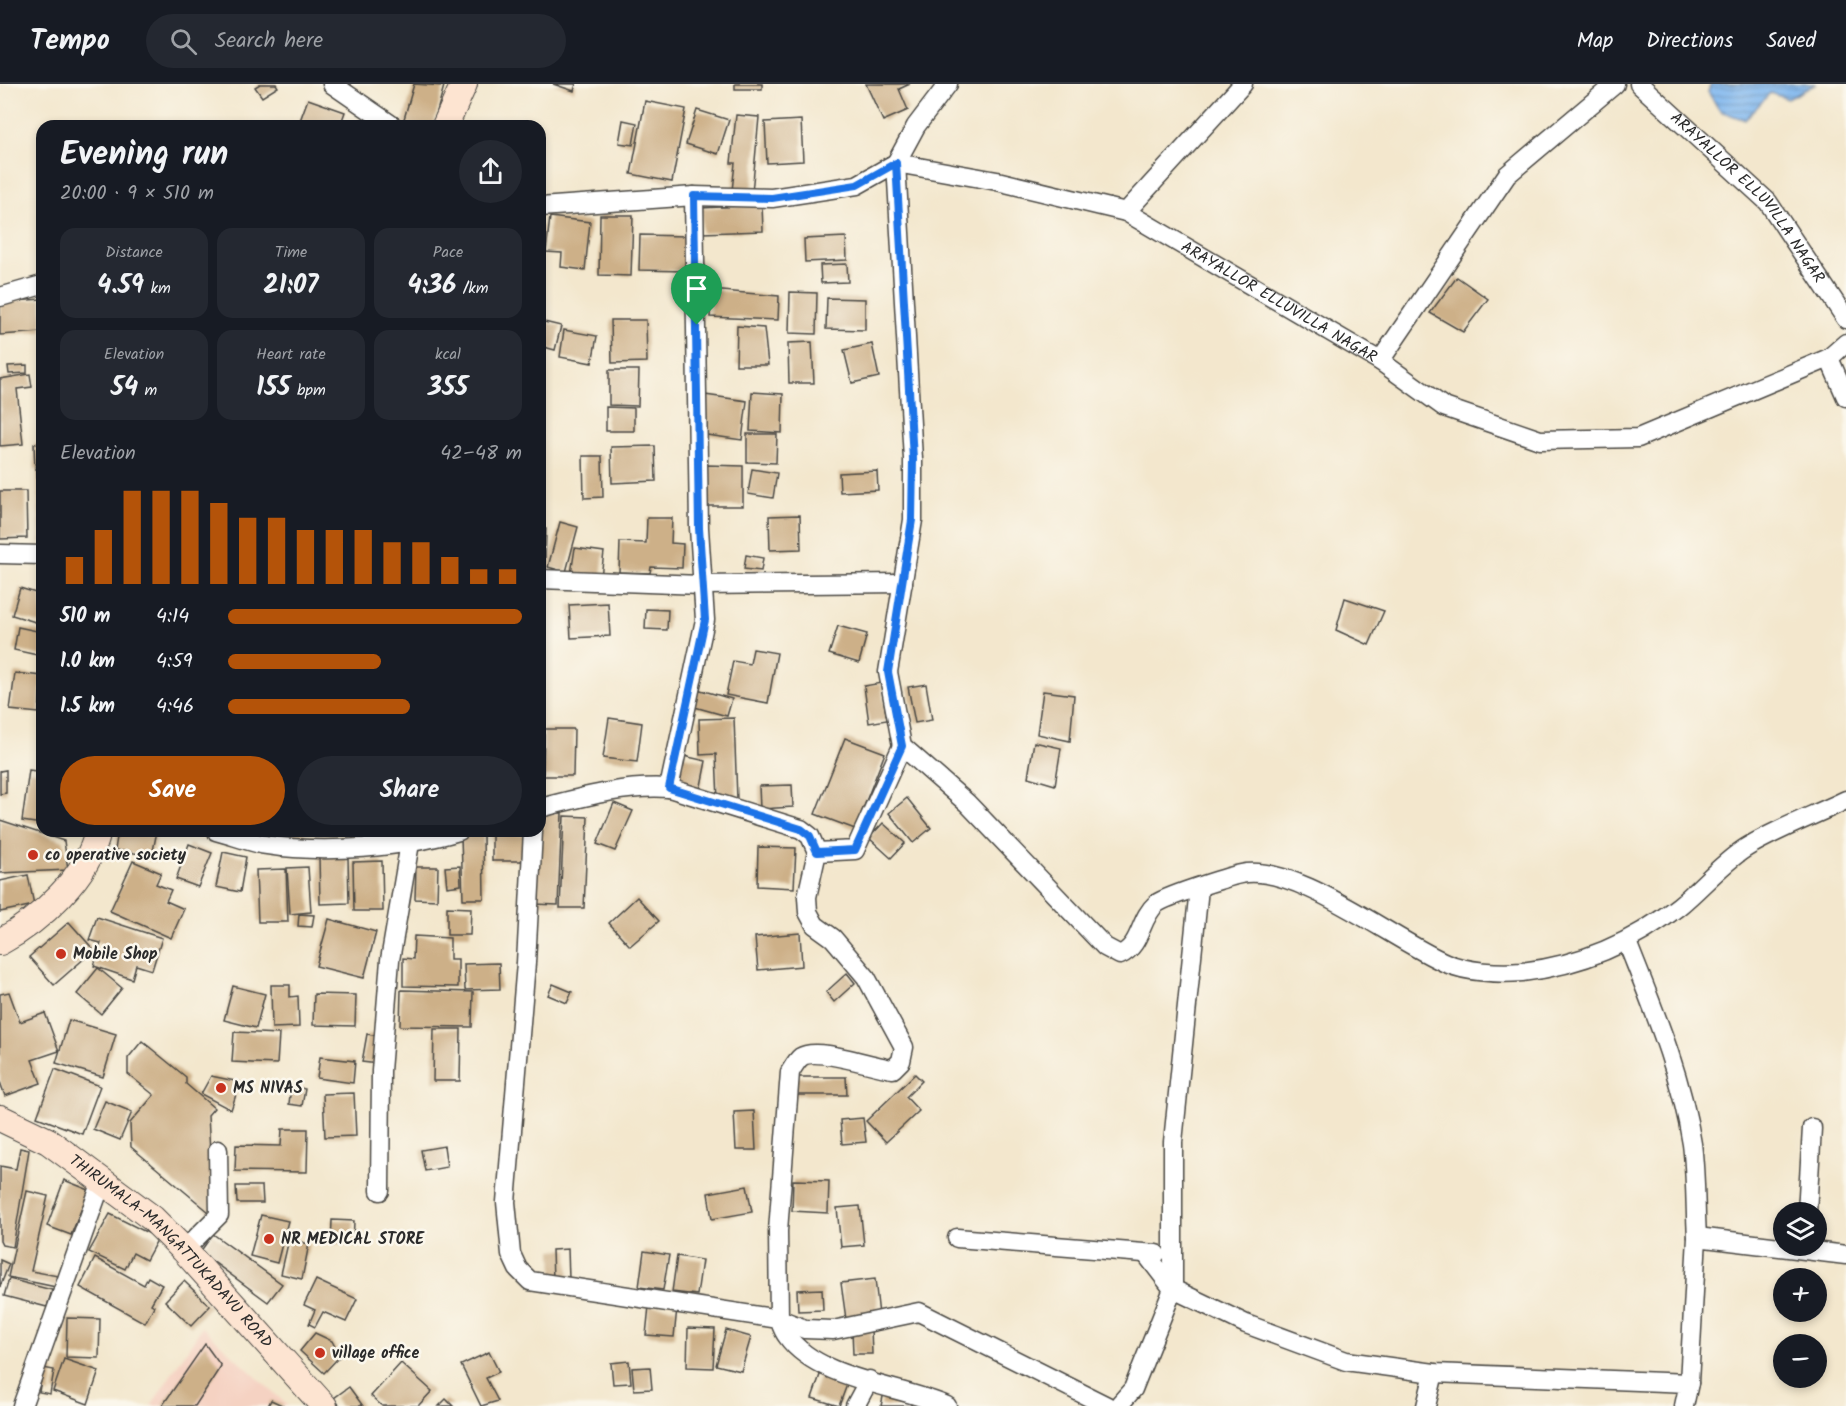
<!DOCTYPE html>
<meta charset="utf-8">
<style>
body{margin:0;font-family:Kalam,sans-serif;background:#242831;color:#f1f3f6;height:100vh;display:flex;flex-direction:column;font-size:22px;white-space:nowrap}
*{box-sizing:border-box;margin:0}
p{font-size:20px;color:#9ea1a6}
.icon{flex:none;width:33px;height:33px;fill:none;stroke:currentColor;stroke-width:2;stroke-linecap:round;stroke-linejoin:round}
.map{position:relative;flex:1;overflow:hidden}
.side{position:absolute;left:36px;top:36px;width:510px;height:717px;display:flex;flex-direction:column;background:#171b24;border-radius:18px;box-shadow:0 3px 9px #0003}
.side>*{flex:none}
.buttons{position:absolute;left:1773px;top:1118px;display:grid;gap:12px}
.buttons a{display:grid;place-items:center;width:54px;height:54px;border-radius:50%;background:#171b24;box-shadow:0 3px 9px #0003;font-size:30px}
.pin{position:absolute;display:grid;place-items:center;width:51px;height:51px;color:#fff;margin:-62px -26px;border-radius:50% 50% 50% 0;rotate:-45deg;box-shadow:0 0 6px #0007}
.pin .icon{rotate:45deg}
.round{display:grid;place-items:center;flex:none;width:63px;height:63px;border-radius:32px;background:#242831}
.summary{display:flex;align-items:center;justify-content:space-between;height:102px;padding:0 24px}
h1{font-size:33px;font-weight:700;line-height:45px}
.metrics{display:grid;grid-template-columns:repeat(3,1fr);gap:9px;height:102px;padding:6px 24px}
.metrics div{display:grid;align-content:center;border-radius:15px;background:#242831;text-align:center}
.metrics b{font-size:26px;font-weight:700}
.metrics small{font-size:16px;font-weight:400}
.metrics p{font-size:16px}
.chart{height:168px;padding:12px 24px}
.chart p{display:flex;justify-content:space-between}
.chart svg{width:100%;height:108px;margin-top:6px;stroke:#b45309;stroke-width:6}
.primary-button{display:flex;gap:12px;margin-top:auto;padding:12px 24px}
.primary-button a{flex:1;height:69px;border-radius:36px;background:#b45309;color:#fff;font-size:24px;font-weight:700;line-height:69px;text-align:center}
.primary-button a+a{background:#242831;color:#f1f3f6}
ul{padding:0 24px;list-style:none;font-size:20px}
li{display:grid;grid-template-columns:96px 72px 1fr;align-items:center;height:45px}
li i{height:15px;border-radius:8px;background:#b45309}
header{display:flex;align-items:center;gap:36px;box-sizing:border-box;height:84px;padding:0 30px;background:#171b24;border-bottom:2px solid #363941}
header strong{font-size:28px}
nav{display:flex;gap:33px;margin-inline-start:auto;font-size:21px}
.search{width:420px;height:54px;background:#242831;display:flex;align-items:center;gap:15px;box-sizing:border-box;padding:0 21px;border-radius:33px;color:#9ea1a6;font-size:22px}
.map>svg:first-child{display:block}
</style>
<header>
<strong>Tempo</strong>
<div class="search"><svg class="icon" aria-label="search" viewBox="0 0 24 24"><circle cx="10" cy="10" r="6"/><path d="M15 15l6 6"/></svg>Search here</div>
<nav><a>Map</a><a>Directions</a><a>Saved</a></nav>
</header>
<div class="map">
<svg width="1846" height="1322" viewBox="0 0 1846 1322">
<defs>
<pattern id="water-rules" width="6" height="5" patternUnits="userSpaceOnUse" patternTransform="scale(1.5)"><rect width="6" height="5" fill="#80b7ef"/><path d="M0 2.5h6" fill="none" stroke="#6995c2"/></pattern>
</defs>
<rect width="100%" height="100%" fill="#fbf7ec"/>
<filter id="ink" filterUnits="userSpaceOnUse"><feTurbulence type="fractalNoise" baseFrequency=".0167" numOctaves="2"/><feDisplacementMap in="SourceGraphic" scale="12" xChannelSelector="R" yChannelSelector="G"/><feConvolveMatrix kernelMatrix="1 2 1 2 8 2 1 2 1" color-interpolation-filters="sRGB"/></filter>
<filter id="wash" filterUnits="userSpaceOnUse"><feTurbulence type="fractalNoise" baseFrequency=".008" numOctaves="4" result="noise"/><feDisplacementMap in="SourceGraphic" scale="24" xChannelSelector="R" yChannelSelector="G"/><feGaussianBlur stdDeviation="1.35" result="paint"/><feColorMatrix in="noise" values="0 0 0 0 0 0 0 0 0 0 0 0 0 0 0 0 0 1.4 0 .05"/><feComposite in="paint" operator="in"/></filter>
<g filter="url(#wash)">
<rect width="100%" height="100%" fill="#f3e7cd"/>
<path fill="#f5d2c2" d="M202,1243l86,79h-137z"/>
<path fill="url(#water-rules)" stroke="#56718d" stroke-width="1.5" d="M1711,0h105l-28,15 -18,-6 -25,27 -25,-9 -12,-19z"/>
<g id="blocks">
<g fill="#cdb088">
<path d="M260,0h16l2,3 -16,10 -7,-10z"/>
<path d="M414,0l30,2 -11,40h-31z"/>
<path d="M553,0h23l-2,7z"/>
<rect x="735" y="0" width="27" height="5"/>
<path d="M866,0h44l-11,5 9,21 -25,11z"/>
<path d="M308,15l37,13 -5,14h-42z"/>
<path d="M645,17l41,8 -14,73 -41,-8z"/>
<path d="M697,26l32,10 -11,34 -32,-10z"/>
<path d="M736,31l23,2 -7,76 -20,-2 3,-28h-4z"/>
<path d="M623,36l14,3 -4,22 -14,-2z"/>
<path d="M801,36l2,41 -36,2 -2,-41z"/>
<path d="M762,121l1,26 -61,2 -1,-25z"/>
<path d="M600,131h33l-2,61 -32,-1z"/>
<path d="M550,133l40,5 -5,48 -24,-3 1,-14 -16,-1z"/>
<path d="M540,142h3l-1,20h-2z"/>
<path d="M640,151l46,1 -1,35 -46,-1z"/>
<path d="M846,153l1,23 -42,2 -1,-23z"/>
<path d="M847,180l1,18 -27,1 -1,-18z"/>
<path d="M1457,193l31,22 -25,33 -33,-19z"/>
<path d="M711,206l68,6 -1,24 -68,-3z"/>
<path d="M790,208l27,1 -1,41 -27,-1z"/>
<path d="M827,214l38,1v31l-39,-1z"/>
<path d="M42,215v33l-42,3v-33z"/>
<path d="M611,236h35l1,42 -35,1z"/>
<path d="M540,237l21,5 -6,24 -15,-4z"/>
<path d="M737,242l27,2 4,37h-32z"/>
<path d="M564,246l33,6 -5,27 -32,-6z"/>
<path d="M812,258l2,41h-25l-1,-40z"/>
<path d="M872,260l7,33 -27,6 -8,-33z"/>
<path d="M27,281v8l-18,1 -1,-8z"/>
<path d="M609,286h30l-1,36 -29,-1z"/>
<path d="M30,290l2,13 -15,2 6,55 -23,2v-67z"/>
<path d="M752,308l31,2 -1,39 -32,-2z"/>
<path d="M705,311l42,6 -5,39 -42,-6z"/>
<path d="M606,323l28,1v23h-28z"/>
<path d="M747,350h30l-1,29 -29,-1z"/>
<path d="M42,359v26h-7l-1,-25z"/>
<path d="M655,362l1,35 -44,2 -1,-36z"/>
<path d="M583,372h19l1,41 -19,1z"/>
<path d="M705,381l38,1v40h-38z"/>
<path d="M752,385l25,4 -4,25 -25,-4z"/>
<path d="M37,386h5v72h-2z"/>
<path d="M877,387l1,19 -38,2 -1,-19z"/>
<path d="M0,407h26l1,47 -27,1z"/>
<path d="M800,431l1,34 -31,1 -1,-34z"/>
<path d="M647,434h25l-1,25 12,1 -1,24 -31,-1 -1,6 -31,-1 1,-30 26,1z"/>
<path d="M560,438l18,5 -12,45 -18,-5z"/>
<path d="M540,445h6l-1,34h-5z"/>
<path d="M575,464l29,4 -3,25 -30,-3z"/>
<path d="M746,471l17,3 -2,13 -17,-2z"/>
<path d="M20,504l22,7v29l-30,-9z"/>
<path d="M1345,514l39,13 -15,34 -33,-15z"/>
<path d="M608,519l2,33 -39,2 -2,-33z"/>
<path d="M646,525l22,1 -1,20 -22,-1z"/>
<path d="M838,542l29,8 -8,29 -30,-9z"/>
<path d="M18,543l24,5v24l-28,-6z"/>
<path d="M753,565l24,4 -9,50 -42,-8 7,-34 17,3z"/>
<path d="M15,589l27,3 -3,37 -29,-3z"/>
<path d="M881,599l6,37 -18,3 -5,-37z"/>
<path d="M926,600l6,36 -17,3 -7,-36z"/>
<path d="M697,605l35,10 -5,17 -36,-10z"/>
<path d="M1043,607l31,4 -4,46 -33,-7z"/>
<path d="M609,634l33,5 -5,39 -34,-4z"/>
<path d="M734,634l3,81 -19,1 -2,-46 -16,1 -1,-36z"/>
<path d="M544,645h30l-1,47h-30z"/>
<path d="M845,654l40,15 -30,76 -40,-15z"/>
<path d="M1034,658l27,6 -6,37 -27,-8z"/>
<path d="M684,672l22,5 -6,30 -23,-5z"/>
<path d="M6,686v23l-6,1v-23z"/>
<path d="M29,686l13,2v52l-20,-3z"/>
<path d="M792,701l1,22 -33,2 -1,-23z"/>
<path d="M907,714l24,30 -18,15 -24,-30z"/>
<path d="M614,719l19,8 -18,40 -18,-7z"/>
<path d="M540,728l22,1 -4,92 -24,-1z"/>
<path d="M564,732l24,1 -4,91h-24z"/>
<path d="M0,736l64,21 4,29 -68,3z"/>
<path d="M883,739l22,20 -14,15 -22,-20z"/>
<path d="M118,747h39l-5,25 -37,-6z"/>
<path d="M277,747h28v4l-28,1z"/>
<rect x="353" y="747" width="18" height="9"/>
<path d="M492,750l35,1v26h-35z"/>
<path d="M483,751l1,64h-21l-2,-63z"/>
<path d="M189,760l23,9 -14,34 -22,-8z"/>
<path d="M758,763l38,1 -2,40 -37,-2z"/>
<path d="M223,768l23,5 -6,35 -24,-5z"/>
<path d="M319,773h29l1,46 -29,1z"/>
<path d="M133,777l28,12 -5,11 15,6 -5,11 18,8 -13,29 -61,-27z"/>
<path d="M382,777l1,50h-29l-1,-49z"/>
<path d="M460,782l1,19 -14,2 -2,-20z"/>
<path d="M308,783l3,45 -21,2 -3,-46z"/>
<path d="M416,783h22l-1,33 -22,-1z"/>
<path d="M286,785l2,53h-30l-2,-52z"/>
<path d="M28,791l6,30 -34,7v-31z"/>
<path d="M637,813l22,24 -29,25 -21,-23z"/>
<path d="M447,823l24,1 -1,27h-23z"/>
<path d="M299,830l15,1 -2,12 -14,-1z"/>
<path d="M97,833l65,21 -10,32 -16,-5 -4,14 -38,-13 7,-23 -12,-3z"/>
<path d="M329,835l47,13 -12,46 -48,-12z"/>
<path d="M69,838l25,28 -40,35 -25,-28z"/>
<path d="M800,849l2,33 -44,4 -3,-33z"/>
<path d="M414,852l36,2v21h8v28l-55,-1v-28l10,1z"/>
<path d="M499,879l1,26 -35,1 -1,-26z"/>
<path d="M98,884l24,20 -21,26 -24,-20z"/>
<path d="M847,889l8,10 -21,19 -8,-10z"/>
<path d="M553,900l19,8 -5,11 -19,-8z"/>
<path d="M271,901h19v12l8,-1 1,31 -27,1z"/>
<path d="M233,902l32,8 -9,34 -32,-8z"/>
<path d="M401,906l72,2 -1,35 -72,-1z"/>
<path d="M9,908l11,30 25,-9 14,38 -27,9 9,23 -36,13 -5,-14v-88z"/>
<path d="M314,910l42,1 -1,31 -42,-1z"/>
<path d="M69,936l47,14 -13,43 -47,-14z"/>
<path d="M434,945h27l-1,52h-27z"/>
<path d="M234,948l45,2 -2,30 -45,-2z"/>
<path d="M367,950l16,3 -5,27 -16,-2z"/>
<path d="M142,957l44,36v7l28,24 -6,7 5,96 -4,1 -78,-65 -1,-24 24,-28 -26,-21v-16z"/>
<path d="M320,973l35,4 -2,22 -36,-5z"/>
<path d="M55,985l45,17 -18,48 -45,-17z"/>
<path d="M915,990l7,7 -16,16 13,14 -33,31 -20,-21z"/>
<path d="M211,992l29,6 -9,28 -30,-16z"/>
<path d="M794,993h52l1,18h-53z"/>
<path d="M291,1002l14,3 -3,17 -13,-2z"/>
<path d="M354,1009l2,43 -31,1 -2,-43z"/>
<path d="M105,1017l27,11 -12,28 -27,-11z"/>
<path d="M754,1027l2,39h-20l-2,-38z"/>
<path d="M863,1034l3,24 -24,2 -2,-24z"/>
<path d="M282,1045h26l-1,43 -72,-1 1,-26 45,1z"/>
<path d="M444,1062l3,21 -22,4 -4,-21z"/>
<path d="M20,1064l9,2 -16,97 -11,-2 -2,-4v-75l16,3z"/>
<path d="M64,1096l25,10 -18,45 -24,-9z"/>
<path d="M793,1096l36,1 -1,32 -36,-2z"/>
<path d="M236,1102h26l1,17h-26z"/>
<path d="M747,1102l5,26 -40,7 -4,-26z"/>
<path d="M27,1107l21,5 -17,75 27,5 -2,11 -48,-10z"/>
<path d="M860,1122l4,39 -23,2 -4,-39z"/>
<path d="M110,1130l48,24 -12,22 -13,-7 -8,16 -36,-17z"/>
<path d="M261,1131l27,6 -11,42 -27,-7z"/>
<path d="M332,1136l22,1 -1,23h-22z"/>
<path d="M213,1150l69,50 -14,18 -68,-50z"/>
<path d="M289,1155l20,5 -7,35 -21,-5z"/>
<path d="M568,1165l1,30 -16,1 -1,-30z"/>
<path d="M644,1167l25,4 -6,35 -24,-3z"/>
<path d="M677,1172l25,4 -5,35 -25,-3z"/>
<path d="M95,1174l49,27 4,-8 14,8 -11,19 3,2 -9,17 -65,-36z"/>
<path d="M0,1176l9,4 -9,23z"/>
<path d="M9,1195l43,11 -5,17 -43,-11z"/>
<path d="M875,1195l4,36 -33,4 -5,-36z"/>
<path d="M316,1196l41,19 -11,23 -23,-10 -8,15 -6,-3 6,-14 -11,-5z"/>
<path d="M184,1197l26,25 -19,20 -26,-25z"/>
<path d="M822,1205l1,21 -25,1 -1,-21z"/>
<path d="M649,1222l28,2 -3,29 -28,-2z"/>
<path d="M67,1234l33,1 -1,39 -33,-1z"/>
<path d="M688,1244l27,1 -2,39 -26,-1z"/>
<path d="M852,1245h19l1,25h-19z"/>
<path d="M726,1246l25,7 -10,34 -25,-6z"/>
<path d="M315,1249l17,8 8,15 -16,17 -24,-22z"/>
<path d="M205,1260l16,22 -26,40h-33z"/>
<path d="M489,1268l10,20 -13,6 12,23 -17,5 -20,-41z"/>
<path d="M64,1275l35,12 -11,33 -35,-13z"/>
<path d="M629,1277l2,22 -18,1 -2,-21z"/>
<path d="M401,1279l31,28 -14,15h-36l-11,-10z"/>
<path d="M650,1283l2,22 -18,1 -2,-22z"/>
<path d="M43,1284l11,2 -4,24 -11,-2z"/>
<path d="M821,1288l27,10 -9,24 -27,-8z"/>
<path d="M349,1303l14,19h-23l-6,-8z"/>
<path d="M884,1308l29,6 -2,8h-30z"/>
<path d="M446,1315l7,7h-14z"/>
<path d="M271,1316l13,6h-16z"/>
</g>
</g>
</g>
<g filter="url(#ink)">
<use href="#blocks" fill-opacity="0" stroke="#494743" stroke-width="1.5"/>
<g fill="none" stroke-linecap="round" stroke-linejoin="round">
<defs>
<g id="minor">
<path d="M332,0l61,42"/>
<path d="M948,0l-32,42 -20,37 17,296v61l-25,152 14,74 65,57 138,144 15,8c22,-10 19,-36 36,-51 8,-7 71,-27 85,-30 54,-12 153,67 205,89 21,9 53,11 76,9 59,-7 111,-29 157,-66 22,-18 41,-41 65,-57 28,-18 71,-34 102,-49"/>
<path id="s1" d="M1639,0l129,118 78,117"/>
<path id="s2" d="M540,123l154,-11 78,2 85,-13 39,-22 101,18 129,31 254,149 127,-186 108,-91"/>
<path d="M1126,128l117,-128"/>
<path d="M0,213l42,-12"/>
<path d="M1846,259l-17,15 17,39"/>
<path d="M1380,277l64,46 96,33 98,-2 191,-80"/>
<path d="M0,470l42,1"/>
<path d="M540,495l161,6 202,-2"/>
<path d="M669,704l36,-168 -6,-92 -5,-332"/>
<path d="M540,724c43,-11 84,-23 129,-20l132,41 9,7 7,16 -10,45 1,15 7,13 18,13 33,39 38,70 -3,14 -8,8c-21,-2 -76,-23 -92,-12 -4,3 -8,10 -11,15l-12,159 1,88 26,10 28,1 86,-18 188,94"/>
<path d="M216,747c16,4 33,11 50,14 58,9 137,3 193,-14"/>
<path d="M533,747l-7,132 -20,239 5,52 7,15 12,12 249,38c2,5 4,12 8,17 31,44 112,49 160,70"/>
<path d="M817,768l38,-2 47,-104"/>
<path d="M1627,858c26,66 54,131 65,202 4,31 3,62 5,93"/>
<path d="M380,1107l1,-120 9,-111 20,-117"/>
<path d="M1807,1128l5,-84"/>
<path d="M957,1154l199,16"/>
<path d="M184,1166l35,-35 -1,-65"/>
<path d="M1146,1170l27,35 73,35 100,37 88,12 255,10 -5,23"/>
<path d="M1689,1299l8,-146 149,18"/>
<path d="M22,1322l80,-225"/>
<path d="M855,1322l14,-26"/>
<path d="M1118,1322l15,-17 40,-100v-147l26,-254"/>
<path d="M1426,1322l8,-33"/>
</g>
<g id="secondary">
<path d="M445,42l19,-42"/>
<path d="M0,858c39,-21 89,-66 98,-111"/>
<path id="s3" d="M0,1034l48,23 104,77 32,32 140,156"/>
</g>
</defs>
<use href="#minor" stroke="#494743" stroke-width="21"/>
<use href="#secondary" stroke="#494743" stroke-width="28"/>
<use href="#minor" stroke="#fff" stroke-width="18"/>
<use href="#secondary" stroke="#fde4d1" stroke-width="26"/>
</g>
</g>
<g fill="none" stroke-linecap="round" stroke-linejoin="round" filter="url(#ink)">
<defs>
<path id="route" d="M896,79l17,296 -1,61 -24,152 14,74 -47,104 -38,2 -7,-16 -9,-7 -132,-41 36,-168 -6,-92 -5,-332 78,2 85,-13z"/>
</defs>
<use href="#route" stroke="#fff" stroke-width="12"/>
<use href="#route" stroke="#1a73e8" stroke-width="8"/>
</g>
<g fill="#c8321e" stroke="#fbf7ec" stroke-width="2">
<circle cx="33" cy="771" r="6"/>
<circle cx="61" cy="870" r="6"/>
<circle cx="221" cy="1004" r="6"/>
<circle cx="269" cy="1155" r="6"/>
<circle cx="320" cy="1269" r="6"/>
</g>
<g text-anchor="middle" dominant-baseline="central" stroke-width="5" stroke-linejoin="round" paint-order="stroke">
<g font-size="16" fill="#2b2b2b" stroke="#fbf7ec">
<text stroke="none"><textPath href="#s1" startOffset="158">ARAYALLOR ELLUVILLA NAGAR</textPath></text>
<text stroke="none"><textPath href="#s2" startOffset="776">ARAYALLOR ELLUVILLA NAGAR</textPath></text>
<text stroke="none"><textPath href="#s3" startOffset="219">THIRUMALA-MANGATTUKADAVU ROAD</textPath></text>
</g>
<g font-size="16" font-weight="bold" fill="#2b2b2b" stroke="#fbf7ec" text-anchor="start">
<text x="45" y="771">co operative society</text>
<text x="73" y="870">Mobile Shop</text>
<text x="233" y="1004">MS NIVAS</text>
<text x="281" y="1155">NR MEDICAL STORE</text>
<text x="332" y="1269">village office</text>
</g>
</g>
</svg>
<div class="buttons">
<a><svg class="icon" aria-label="layers" viewBox="0 0 24 24"><path d="M12 4l9 5-9 5-9-5zM3 14l9 5 9-5"/></svg></a>
<a>+</a>
<a>−</a>
</div>
<div class="pin" style="left:697px;top:241px;background:#1e9e55"><svg class="icon" aria-label="arrive" viewBox="0 0 24 24"><path d="M6 21V4h12l-3 4 3 4H6"/></svg></div>
<section class="side">
<div class="summary"><div><h1>Evening run</h1><p>20:00 · 9 × 510 m</p></div><a class="round"><svg class="icon" aria-label="share" viewBox="0 0 24 24"><path d="M12 15V3M7 8l5-5 5 5M5 13v7h14v-7"/></svg></a></div>
<div class="metrics">
<div><p>Distance</p><b>4.59<small> km</small></b></div>
<div><p>Time</p><b>21:07</b></div>
<div><p>Pace</p><b>4:36<small> /km</small></b></div>
</div>
<div class="metrics">
<div><p>Elevation</p><b>54<small> m</small></b></div>
<div><p>Heart rate</p><b>155<small> bpm</small></b></div>
<div><p>kcal</p><b>355</b></div>
</div>
<div class="chart"><p><span>Elevation</span>42–48 m</p>
<svg viewBox="0 0 160 44" preserveAspectRatio="none"><path d="M5 44V33M15 44V22M25 44V6M35 44V6M45 44V6M55 44V11M65 44V17M75 44V17M85 44V22M95 44V22M105 44V22M115 44V27M125 44V27M135 44V33M145 44V38M155 44V38"/></svg>
</div>
<ul>
<li><b>510 m</b>4:14<i style="width:100%"></i></li>
<li><b>1.0 km</b>4:59<i style="width:52%"></i></li>
<li><b>1.5 km</b>4:46<i style="width:62%"></i></li>
</ul>
<div class="primary-button"><a>Save</a><a>Share</a></div>
</section>
</div>
